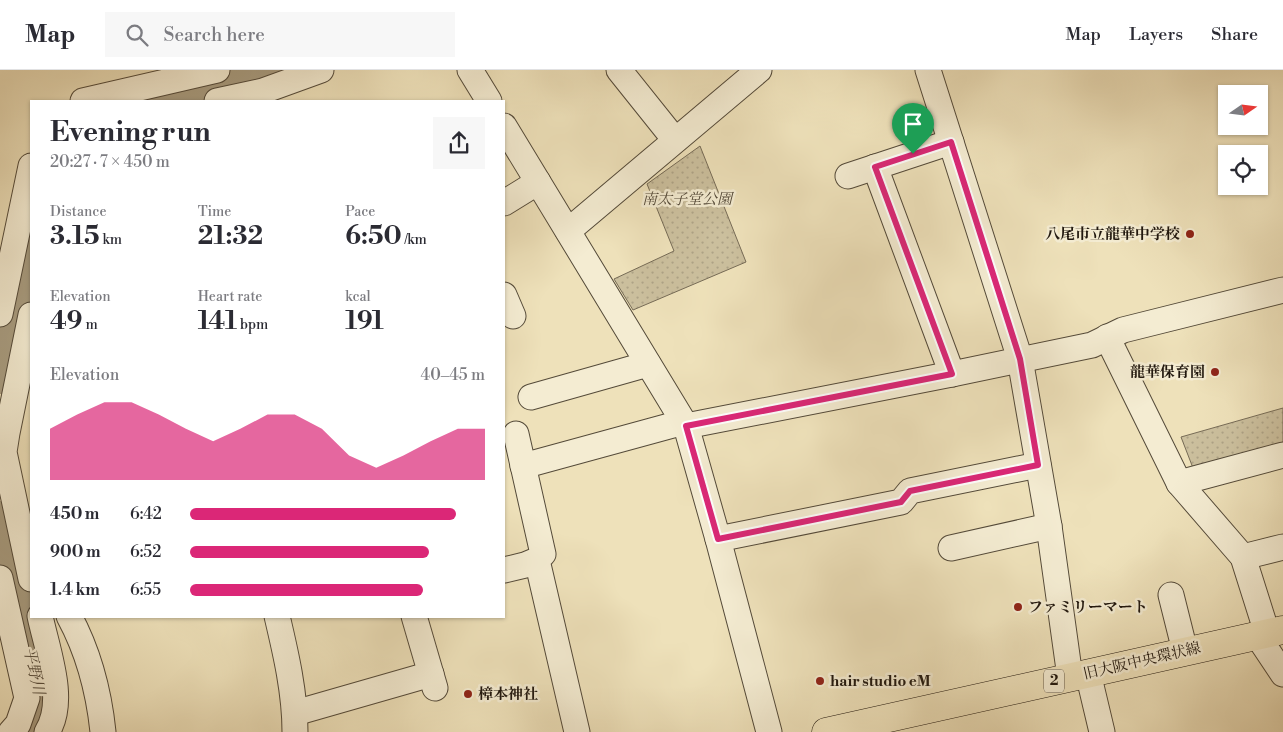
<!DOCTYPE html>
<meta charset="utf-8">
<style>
body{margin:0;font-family:"Libre Bodoni","Noto Serif JP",serif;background:#f7f7f7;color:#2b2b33;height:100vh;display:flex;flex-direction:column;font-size:19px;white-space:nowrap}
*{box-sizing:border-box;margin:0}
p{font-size:16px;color:#7c7c81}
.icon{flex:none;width:28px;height:28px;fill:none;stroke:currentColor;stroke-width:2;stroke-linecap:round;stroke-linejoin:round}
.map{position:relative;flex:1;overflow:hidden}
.side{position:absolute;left:30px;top:30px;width:475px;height:518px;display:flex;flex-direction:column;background:#fff;border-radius:0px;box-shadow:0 1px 4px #0004}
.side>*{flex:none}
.needle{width:32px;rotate:76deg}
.buttons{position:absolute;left:1218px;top:15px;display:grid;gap:10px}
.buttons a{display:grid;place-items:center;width:50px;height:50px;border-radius:0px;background:#fff;box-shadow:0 1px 4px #0004;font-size:25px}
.pin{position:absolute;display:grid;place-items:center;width:42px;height:42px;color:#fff;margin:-51px -21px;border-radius:50% 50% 50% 0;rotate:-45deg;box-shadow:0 0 5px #0007}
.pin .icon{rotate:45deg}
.round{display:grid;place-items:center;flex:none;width:52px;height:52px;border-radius:0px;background:#f7f7f7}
.head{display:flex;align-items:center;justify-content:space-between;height:85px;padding:0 20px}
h1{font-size:28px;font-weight:800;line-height:38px}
.stats{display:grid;grid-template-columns:repeat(3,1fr);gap:8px;height:85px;padding:5px 20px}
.stats div{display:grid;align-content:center}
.stats b{font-size:25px;font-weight:800}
.stats small{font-size:14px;font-weight:400}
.stats p{font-size:14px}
.chart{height:140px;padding:10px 20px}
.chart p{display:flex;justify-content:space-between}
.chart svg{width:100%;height:90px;margin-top:5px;fill:#db2777;opacity:.7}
ul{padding:0 20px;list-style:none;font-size:16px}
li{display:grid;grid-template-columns:80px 60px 1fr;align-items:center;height:38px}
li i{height:12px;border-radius:6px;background:#db2777}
header{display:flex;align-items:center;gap:30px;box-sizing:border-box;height:70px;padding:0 25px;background:#fff;border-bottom:1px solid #e1e1e2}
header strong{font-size:24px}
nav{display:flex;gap:28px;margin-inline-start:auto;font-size:18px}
.search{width:350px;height:45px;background:#f7f7f7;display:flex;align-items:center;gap:12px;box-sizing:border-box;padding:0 18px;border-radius:0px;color:#7c7c81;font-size:19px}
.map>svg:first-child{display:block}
</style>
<header>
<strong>Map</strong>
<div class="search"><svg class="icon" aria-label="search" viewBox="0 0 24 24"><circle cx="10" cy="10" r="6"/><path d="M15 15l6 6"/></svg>Search here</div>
<nav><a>Map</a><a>Layers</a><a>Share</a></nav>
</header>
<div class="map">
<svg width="1283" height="662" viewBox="0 0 1283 662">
<defs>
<pattern id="park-dots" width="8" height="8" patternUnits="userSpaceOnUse" patternTransform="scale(1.25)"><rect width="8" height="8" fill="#cbbf9d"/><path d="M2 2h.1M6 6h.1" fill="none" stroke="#aea386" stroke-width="1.8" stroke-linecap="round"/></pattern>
</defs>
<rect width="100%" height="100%" fill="#eee1ba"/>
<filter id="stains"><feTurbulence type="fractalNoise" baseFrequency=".004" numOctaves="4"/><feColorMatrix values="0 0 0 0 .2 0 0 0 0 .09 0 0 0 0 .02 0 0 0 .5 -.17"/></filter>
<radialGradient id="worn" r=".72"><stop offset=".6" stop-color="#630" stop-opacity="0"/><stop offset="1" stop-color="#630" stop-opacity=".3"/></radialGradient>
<g fill="url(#park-dots)" stroke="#766b56">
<path d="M700,76l46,116 -113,48 -19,-31 60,-28 -27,-67z"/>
<path d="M1283,338v38l-90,22 -12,-31z"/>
</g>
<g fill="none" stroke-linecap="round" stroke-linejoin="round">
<g stroke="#a89c80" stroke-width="36">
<path d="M138,31l136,-31"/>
<path d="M0,306l31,-141"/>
<path d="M0,449l41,180 -7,25 -6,8"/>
</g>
<defs>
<g id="minor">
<path d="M470,0l19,31"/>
<path d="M619,0l56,70"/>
<path d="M928,0l92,289 29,167 21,151"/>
<path d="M83,31l134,-31"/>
<path d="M217,31l46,-10 58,-21"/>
<path d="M504,56l182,300 32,113 51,193"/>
<path d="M875,97l77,207"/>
<path d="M848,106l103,-34"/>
<path d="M504,133l34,-21"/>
<path d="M568,161l191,-161"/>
<path d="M504,225l9,21"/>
<path d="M0,244l31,-148"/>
<path d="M31,245l-24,118 -3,19 27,127"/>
<path d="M1107,267l72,146 64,74 24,76"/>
<path d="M531,327l117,-33"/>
<path d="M686,356l266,-52 140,-29 31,-15 160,-40"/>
<path d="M516,364l27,120 -6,6 40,172"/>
<path d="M523,396l161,-44"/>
<path d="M1179,413l104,-28"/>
<path d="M718,469l183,-37 9,-11 128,-26"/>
<path d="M951,478l98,-22"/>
<path d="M1243,487l40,-10"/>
<path d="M504,500l21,-5 12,-5"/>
<path d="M0,508l27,120 -9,26 -7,8"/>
<path d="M1171,525l14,56"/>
<path d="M40,546c7,34 27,85 7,116"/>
<path d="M69,546c19,35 30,77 34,116"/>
<path d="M277,546c9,38 18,77 18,116"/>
<path d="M414,546l21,72"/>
<path d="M1257,565l26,39"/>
<path d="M1088,603l14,59"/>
<path d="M295,643l136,-39"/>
</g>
<path id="major" d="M826,662l457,-102"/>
</defs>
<use href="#minor" stroke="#544a39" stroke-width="27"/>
<use href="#major" stroke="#20170e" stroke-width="29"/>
<use href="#minor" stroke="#f4ecd2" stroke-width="25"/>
<use href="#major" stroke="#eee1ba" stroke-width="28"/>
</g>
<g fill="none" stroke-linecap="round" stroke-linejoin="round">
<defs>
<path id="route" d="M951,72l69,217 18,106 -128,26 -9,11 -183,37 -32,-113 266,-52 -77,-207z"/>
</defs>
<use href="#route" stroke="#fff" stroke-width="10"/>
<use href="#route" stroke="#db2777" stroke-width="6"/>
</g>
<g fill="#8f2418" stroke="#f4ecd2" stroke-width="2">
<circle cx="1190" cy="164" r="5"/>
<circle cx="1215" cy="302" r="5"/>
<circle cx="1018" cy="537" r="5"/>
<circle cx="820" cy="611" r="5"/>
<circle cx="468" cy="624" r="5"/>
</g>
<g text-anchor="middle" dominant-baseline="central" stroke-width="5" stroke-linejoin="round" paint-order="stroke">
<rect fill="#f4ecd2" stroke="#605749" stroke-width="1" x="1044" y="599.5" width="20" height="23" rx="4"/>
<g font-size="14" font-weight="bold" fill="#20170e">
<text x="1054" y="611">2</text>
</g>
<g font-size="15" font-style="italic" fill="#534939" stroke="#f4ecd2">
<text x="687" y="129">南太子堂公園</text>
</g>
<g font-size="15" font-weight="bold" fill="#20170e" stroke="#f4ecd2" text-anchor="start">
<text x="1180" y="164" text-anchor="end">八尾市立龍華中学校</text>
<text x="1205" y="302" text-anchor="end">龍華保育園</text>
<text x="1028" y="537">ファミリーマート</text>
<text x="830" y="611">hair studio eM</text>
<text x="478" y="624">樟本神社</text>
</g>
<g font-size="15" fill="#20170e" stroke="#f4ecd2">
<text transform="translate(1142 591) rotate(-13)">旧大阪中央環状線</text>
</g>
<g font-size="16" font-style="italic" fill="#564c3c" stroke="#f4ecd2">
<text transform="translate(34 601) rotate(78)">平野川</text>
</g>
</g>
<rect width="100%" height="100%" filter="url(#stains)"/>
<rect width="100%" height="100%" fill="url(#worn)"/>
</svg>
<div class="buttons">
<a><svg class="needle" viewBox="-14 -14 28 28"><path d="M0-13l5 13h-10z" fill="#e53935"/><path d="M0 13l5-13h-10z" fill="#7c7c81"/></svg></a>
<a><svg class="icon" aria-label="locate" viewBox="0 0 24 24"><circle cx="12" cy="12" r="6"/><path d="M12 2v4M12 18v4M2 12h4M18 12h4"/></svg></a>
</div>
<div class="pin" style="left:913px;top:84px;background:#1e9e55"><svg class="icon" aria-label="arrive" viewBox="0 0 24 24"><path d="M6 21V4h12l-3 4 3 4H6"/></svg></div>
<section class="side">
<div class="head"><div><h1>Evening run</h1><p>20:27 · 7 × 450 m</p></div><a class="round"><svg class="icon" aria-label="share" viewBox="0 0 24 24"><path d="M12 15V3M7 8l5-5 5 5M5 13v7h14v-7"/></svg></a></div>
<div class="stats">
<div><p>Distance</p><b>3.15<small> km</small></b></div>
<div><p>Time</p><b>21:32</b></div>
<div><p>Pace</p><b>6:50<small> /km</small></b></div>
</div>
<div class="stats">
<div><p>Elevation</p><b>49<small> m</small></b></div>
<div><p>Heart rate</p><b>141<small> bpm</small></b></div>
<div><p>kcal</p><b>191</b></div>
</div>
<div class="chart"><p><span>Elevation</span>40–45 m</p>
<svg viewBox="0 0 160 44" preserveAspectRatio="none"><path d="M0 44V19L10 12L20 6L30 6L40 12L50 19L60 25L70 19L80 12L90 12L100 19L110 32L120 38L130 32L140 25L150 19L160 19V44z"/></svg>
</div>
<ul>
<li><b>450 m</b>6:42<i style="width:90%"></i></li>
<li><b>900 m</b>6:52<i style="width:81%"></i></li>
<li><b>1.4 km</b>6:55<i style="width:79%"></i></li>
</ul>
</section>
</div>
